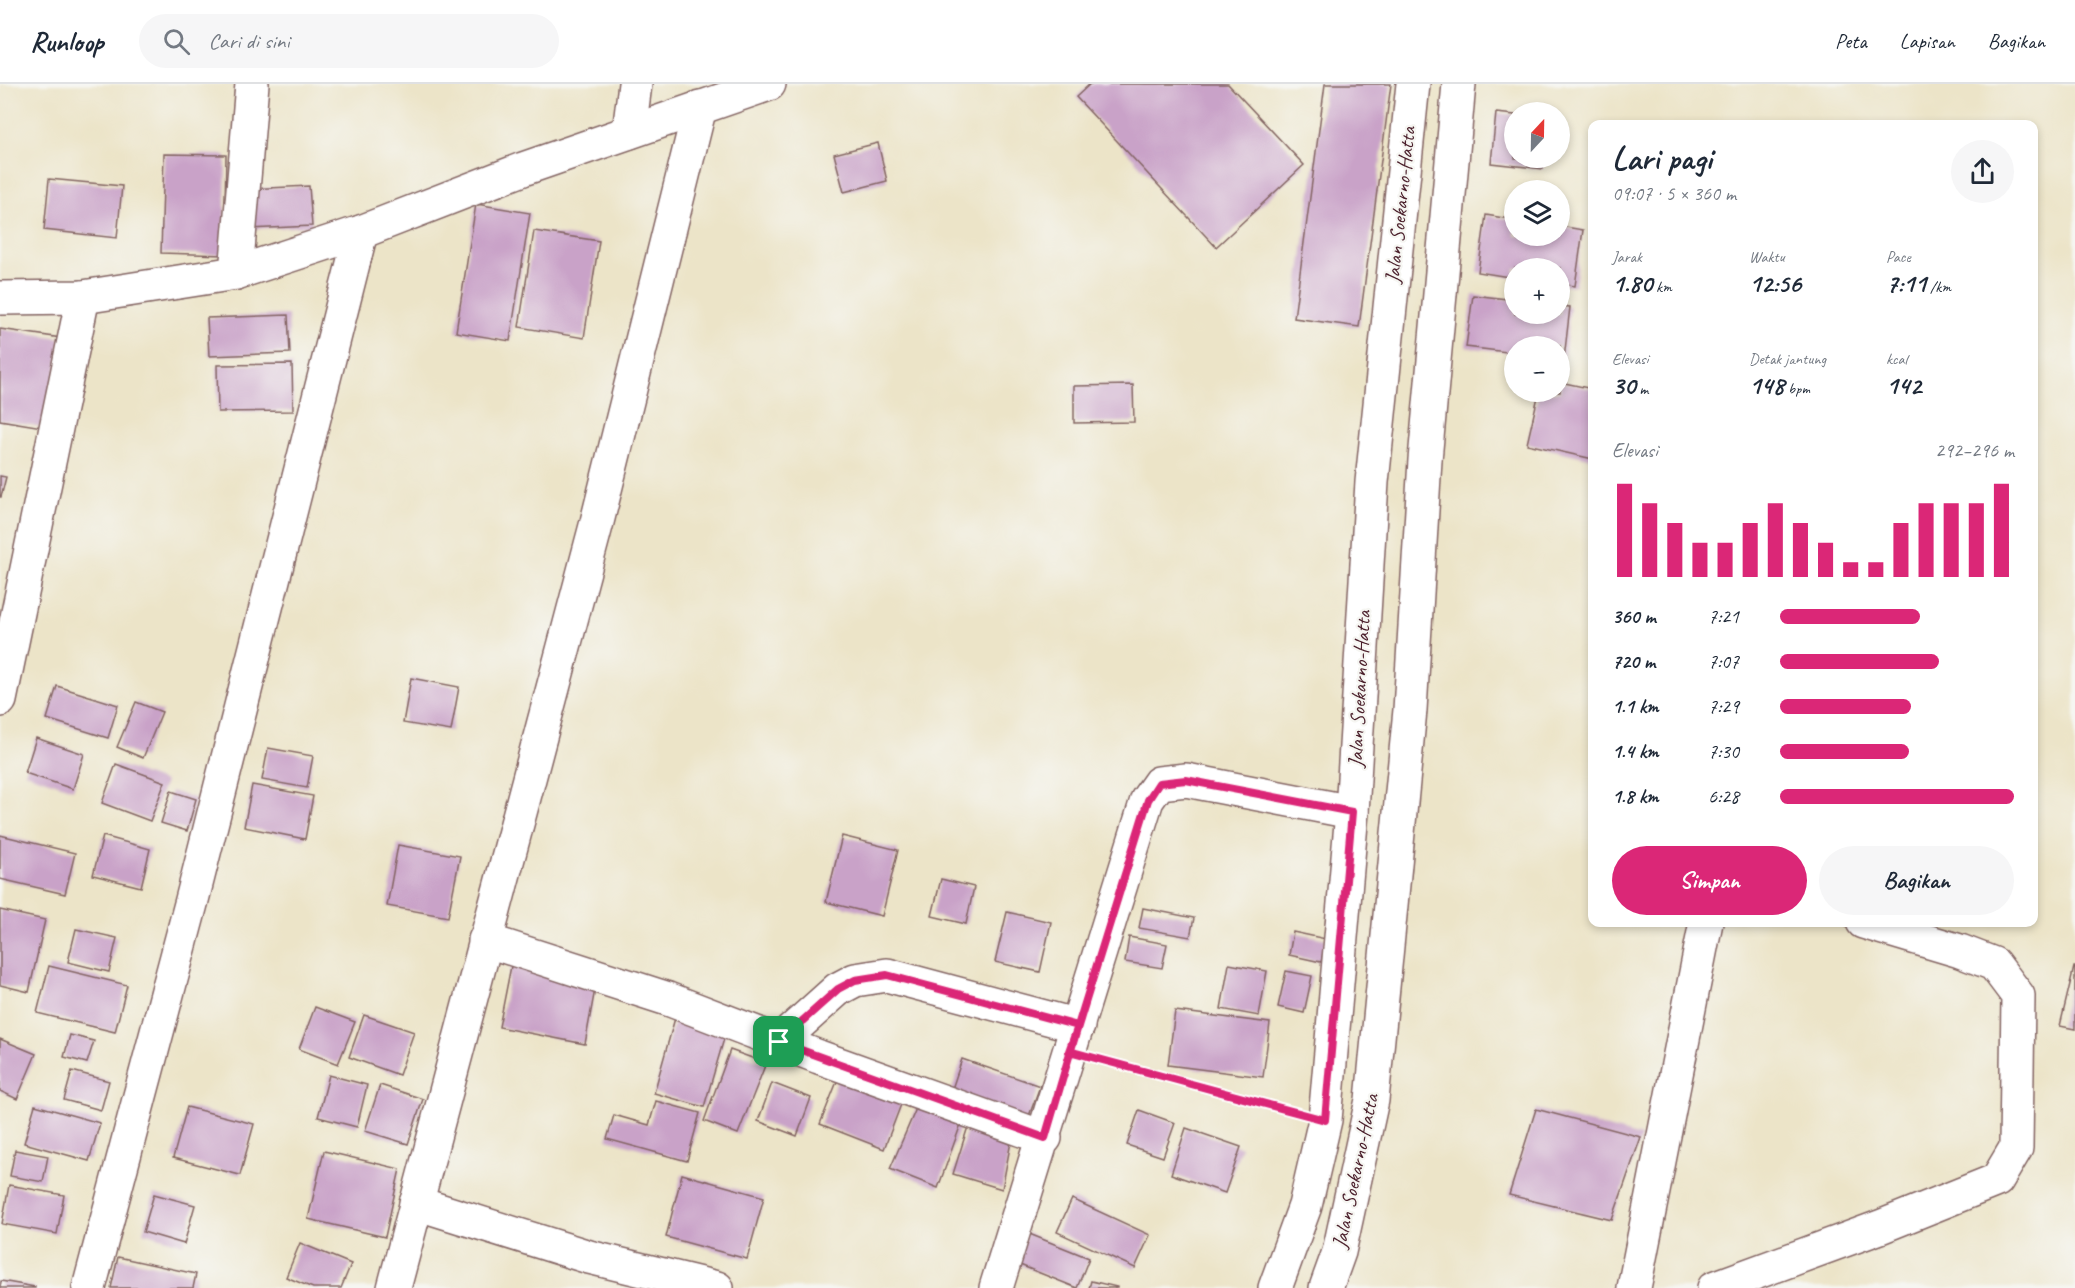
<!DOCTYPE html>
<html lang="id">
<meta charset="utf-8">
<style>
body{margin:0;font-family:Caveat,sans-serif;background:#f6f6f7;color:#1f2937;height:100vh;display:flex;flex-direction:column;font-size:22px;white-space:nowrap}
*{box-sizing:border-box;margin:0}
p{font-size:20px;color:#747a83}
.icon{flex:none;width:33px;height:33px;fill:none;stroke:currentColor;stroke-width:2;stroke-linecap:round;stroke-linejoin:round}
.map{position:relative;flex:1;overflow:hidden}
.panel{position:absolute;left:1588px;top:36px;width:450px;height:807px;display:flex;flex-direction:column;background:#fff;border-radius:12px;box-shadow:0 3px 9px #0003}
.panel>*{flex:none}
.needle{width:39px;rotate:22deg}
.buttons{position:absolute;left:1504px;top:18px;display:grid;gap:12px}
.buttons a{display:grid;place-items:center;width:66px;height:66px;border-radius:50%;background:#fff;box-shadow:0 3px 9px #0003;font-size:30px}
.pin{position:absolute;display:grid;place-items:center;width:51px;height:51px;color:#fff;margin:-26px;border-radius:12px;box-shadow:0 3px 9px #0006}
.round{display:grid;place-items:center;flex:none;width:63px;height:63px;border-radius:32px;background:#f6f6f7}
.overview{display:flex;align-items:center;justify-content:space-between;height:102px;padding:0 24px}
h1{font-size:33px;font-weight:700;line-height:45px}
.stats{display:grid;grid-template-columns:repeat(3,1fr);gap:9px;height:102px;padding:6px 24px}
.stats div{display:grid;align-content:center}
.stats b{font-size:26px;font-weight:700}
.stats small{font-size:16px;font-weight:400}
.stats p{font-size:16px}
.chart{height:168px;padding:12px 24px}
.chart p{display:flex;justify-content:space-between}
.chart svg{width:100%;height:108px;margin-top:6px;stroke:#db2777;stroke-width:6}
.primary-button{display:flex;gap:12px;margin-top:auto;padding:12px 24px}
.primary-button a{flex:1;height:69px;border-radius:36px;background:#db2777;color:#fff;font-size:24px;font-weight:700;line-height:69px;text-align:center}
.primary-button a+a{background:#f6f6f7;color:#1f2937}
ul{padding:0 24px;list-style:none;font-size:20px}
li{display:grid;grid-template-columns:96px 72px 1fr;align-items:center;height:45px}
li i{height:15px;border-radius:8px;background:#db2777}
header{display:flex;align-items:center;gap:36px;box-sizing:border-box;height:84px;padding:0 30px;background:#fff;border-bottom:2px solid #e0e1e3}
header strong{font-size:28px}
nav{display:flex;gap:33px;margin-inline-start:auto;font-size:21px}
.search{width:420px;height:54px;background:#f6f6f7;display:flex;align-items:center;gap:15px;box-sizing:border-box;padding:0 21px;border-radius:33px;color:#747a83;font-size:22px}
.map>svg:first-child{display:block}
</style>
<header>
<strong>Runloop</strong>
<div class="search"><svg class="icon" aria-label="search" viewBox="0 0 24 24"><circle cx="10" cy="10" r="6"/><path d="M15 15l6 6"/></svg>Cari di sini</div>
<nav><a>Peta</a><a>Lapisan</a><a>Bagikan</a></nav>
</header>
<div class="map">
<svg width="2075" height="1204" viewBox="0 0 2075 1204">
<rect width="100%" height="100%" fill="#f6f6f2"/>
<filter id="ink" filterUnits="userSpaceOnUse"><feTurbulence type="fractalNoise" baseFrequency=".0167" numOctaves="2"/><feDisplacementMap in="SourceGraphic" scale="12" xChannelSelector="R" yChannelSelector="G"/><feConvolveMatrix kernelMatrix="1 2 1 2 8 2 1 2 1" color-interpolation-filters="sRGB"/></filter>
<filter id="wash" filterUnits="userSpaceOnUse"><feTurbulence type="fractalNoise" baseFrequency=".008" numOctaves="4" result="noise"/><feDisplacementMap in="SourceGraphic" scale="24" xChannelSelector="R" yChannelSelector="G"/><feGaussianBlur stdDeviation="1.35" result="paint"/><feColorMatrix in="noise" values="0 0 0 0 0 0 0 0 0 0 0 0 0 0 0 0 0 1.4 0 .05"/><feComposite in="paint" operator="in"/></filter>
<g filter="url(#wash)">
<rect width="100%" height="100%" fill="#ece4c8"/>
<g id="blocks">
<g fill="#c9a2c8">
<path d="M1090,0h138l76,81 -88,82 -140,-150z"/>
<path d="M1325,0h66l-32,243 -65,-9z"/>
<path d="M1496,29l19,2v43h29l-1,11 -52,-6z"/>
<path d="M878,59l9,38 -43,11 -10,-38z"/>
<path d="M164,70l62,1 -2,100 -63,-2z"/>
<path d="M49,95l73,7 -5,52 -73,-8z"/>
<path d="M309,102l3,40 -63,3 -2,-40z"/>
<path d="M476,120l54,9 -20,128 -54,-9z"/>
<path d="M1486,131l29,5v16h45v-10l23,4 -8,56 -15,-2v-16h-45v10l-37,-6z"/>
<path d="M534,147l65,10 -15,97 -65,-11z"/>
<path d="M1473,211l42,5v14h45v-8l10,1 -6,52h-4v-13h-45v7l-49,-6z"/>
<path d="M288,231l2,38 -81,3 -2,-38z"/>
<path d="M0,245l61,9 -13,90 -48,-8z"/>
<path d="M292,280l1,47 -75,1 -1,-47z"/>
<path d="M1560,298l33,7v70l-66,-15 12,-52h21z"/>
<path d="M1133,301l1,37 -60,1v-37z"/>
<path d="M0,392l6,1 -5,20h-1z"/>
<path d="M411,594l48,9 -8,44 -48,-8z"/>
<path d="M57,602l61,19 -10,33 -61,-19z"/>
<path d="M136,618l26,10 -19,46 -26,-11z"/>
<path d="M36,654l48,16 -11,35 -48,-16z"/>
<path d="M268,664l45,8 -6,32 -45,-8z"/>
<path d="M116,680l49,18 -15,39 -48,-18z"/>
<path d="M252,701l61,11 -8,43 -61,-12z"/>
<path d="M171,707l25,8 -9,32 -26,-8z"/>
<path d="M0,751l75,18 -10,41 -65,-15z"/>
<path d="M103,752l47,13 -9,38 -48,-12z"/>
<path d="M842,752l56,14 -16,66 -56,-14z"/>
<path d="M398,761l62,11 -12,61 -61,-11z"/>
<path d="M941,795l33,8 -8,37 -34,-8z"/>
<path d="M1143,824l51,10 -4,19 -51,-9z"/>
<path d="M0,826l45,10 -16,72 -29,-7z"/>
<path d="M1007,828l44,10 -11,50 -45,-10z"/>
<path d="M76,845l41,9 -8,34 -41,-10z"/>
<path d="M1293,848l33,7 -5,23 -32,-7z"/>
<path d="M1129,853l38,7 -5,24 -37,-6z"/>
<path d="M512,877l85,17 -12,66 -86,-17z"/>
<path d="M1229,880l38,7 -8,45 -38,-7z"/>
<path d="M49,882l78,19 -12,47 -78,-19z"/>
<path d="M2074,883h1v62l-15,-3z"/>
<path d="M1286,887l26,5 -8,37 -26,-6z"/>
<path d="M315,923l40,15 -17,42 -39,-15z"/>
<path d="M1175,927l95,12 -7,54 -95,-12z"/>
<path d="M364,931l50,17 -15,43 -50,-18z"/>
<path d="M675,934l51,14 -22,75 -50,-14z"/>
<path d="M70,951l24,6 -7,22 -23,-6z"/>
<path d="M0,955l36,15 -19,45 -17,-8z"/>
<path d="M730,966l36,13 -28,71 -34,-13z"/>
<path d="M962,975l78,27 -14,38 -77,-26z"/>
<path d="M842,985l63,25 -21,55 -64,-25z"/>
<path d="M72,987l37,10 -8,29 -37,-10z"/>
<path d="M329,991l38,10 -10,42 -39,-10z"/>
<path d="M772,999l39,15 -14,38 -39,-15z"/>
<path d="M380,1001l43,14 -15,45 -43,-13z"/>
<path d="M921,1013l45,13 -28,78 -48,-19z"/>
<path d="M656,1017l44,12 -13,48 -80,-22 7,-24 35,10z"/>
<path d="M35,1021l65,18 -11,38 -65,-18z"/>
<path d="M187,1023l67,17 -14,51 -67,-17z"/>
<path d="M1536,1025l105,28 -29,83 -103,-25z"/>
<path d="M1139,1026l36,13 -12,34 -36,-12z"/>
<path d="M971,1033l42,14 -11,58 -49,-15z"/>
<path d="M1186,1044l55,19 -16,46 -54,-19z"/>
<path d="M15,1066l33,6 -5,26 -33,-6z"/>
<path d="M324,1067l76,18 -15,68 -77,-18z"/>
<path d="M682,1090l82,23 -17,62 -81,-22z"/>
<path d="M9,1101l55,10 -7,39 -55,-10z"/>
<path d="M154,1110l41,11 -11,39 -41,-12z"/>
<path d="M1072,1115l78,36 -15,33 -78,-36z"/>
<path d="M1027,1149l62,25 -12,30 -62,-25z"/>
<path d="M300,1159l51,21 -10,24h-28l-27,-11z"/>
<path d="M118,1173l78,17 -3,14h-82z"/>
<path d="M1,1197l34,6v1h-35z"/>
<path d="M1091,1197l26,6v1h-28z"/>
</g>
</g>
</g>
<g filter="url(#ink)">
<use href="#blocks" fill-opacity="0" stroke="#836462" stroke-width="1.5"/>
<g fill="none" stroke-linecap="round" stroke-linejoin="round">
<defs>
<g id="minor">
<path d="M629,48l6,-48"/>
<path d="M236,189l16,-189"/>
<path d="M0,214l83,-1 153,-24 125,-41 162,-63 246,-85"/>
<path d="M0,616l83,-403"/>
<path d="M485,856l183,59 151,58 226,81"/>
<path d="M779,958l59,-53 17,-9 32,-5 191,51"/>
<path d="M416,1119l173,54 128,31"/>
<path d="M89,1204l103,-388 169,-668"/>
<path d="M394,1204l203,-766 103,-415"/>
<path d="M996,1204l151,-488 12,-17 27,-3 166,32"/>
<path d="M1634,1204l72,-366"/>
<path d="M1714,1204l166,-61 117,-47 19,-32 2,-152 -24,-32 -34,-13 -97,-29"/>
</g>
<g id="major">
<path d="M1275,1204l30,-82 20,-86 27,-308 20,-330 41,-398"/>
<path d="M1326,1204l13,-36 33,-152 38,-390 15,-250 34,-376"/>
</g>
</defs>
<use href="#minor" stroke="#836462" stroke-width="36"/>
<use href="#major" stroke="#836462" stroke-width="36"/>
<path stroke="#836462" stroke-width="4" stroke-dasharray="1.5 4.5" stroke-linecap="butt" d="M1102,976l192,52"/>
<use href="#minor" stroke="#fff" stroke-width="33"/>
<use href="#major" stroke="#fff" stroke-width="33"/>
</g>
</g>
<g fill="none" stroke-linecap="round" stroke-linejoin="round" filter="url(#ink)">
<defs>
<path id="route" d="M779,958l266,96 33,-112 70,-226 11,-17 27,-3 166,32 -27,308 -256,-69 9,-25 -191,-51 -32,5 -17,9 -59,53"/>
</defs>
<use href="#route" stroke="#fff" stroke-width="12"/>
<use href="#route" stroke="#db2777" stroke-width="8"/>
</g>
<g text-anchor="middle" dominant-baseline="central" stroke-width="4.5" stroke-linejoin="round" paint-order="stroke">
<g font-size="21" fill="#4a1f2b" stroke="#f6f6f2">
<text transform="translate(1400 121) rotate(-84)">Jalan Soekarno-Hatta</text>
<text transform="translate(1359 605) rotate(-87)">Jalan Soekarno-Hatta</text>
<text transform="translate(1355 1087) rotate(-78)">Jalan Soekarno-Hatta</text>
</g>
</g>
</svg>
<div class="buttons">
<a><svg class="needle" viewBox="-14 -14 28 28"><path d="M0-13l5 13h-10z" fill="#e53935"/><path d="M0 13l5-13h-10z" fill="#747a83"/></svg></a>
<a><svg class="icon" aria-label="layers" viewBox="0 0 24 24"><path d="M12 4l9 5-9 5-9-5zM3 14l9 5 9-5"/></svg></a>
<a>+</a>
<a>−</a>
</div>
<div class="pin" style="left:779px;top:958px;background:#1e9e55"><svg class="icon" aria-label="arrive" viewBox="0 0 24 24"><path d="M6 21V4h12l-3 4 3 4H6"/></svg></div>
<section class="panel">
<div class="overview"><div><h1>Lari pagi</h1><p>09:07 · 5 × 360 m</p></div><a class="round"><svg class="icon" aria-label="share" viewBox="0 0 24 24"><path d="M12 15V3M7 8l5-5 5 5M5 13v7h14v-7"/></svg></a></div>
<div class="stats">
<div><p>Jarak</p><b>1.80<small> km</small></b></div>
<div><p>Waktu</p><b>12:56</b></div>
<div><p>Pace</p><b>7:11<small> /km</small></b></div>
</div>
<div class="stats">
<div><p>Elevasi</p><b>30<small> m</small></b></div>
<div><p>Detak jantung</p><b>148<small> bpm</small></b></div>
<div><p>kcal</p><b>142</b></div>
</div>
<div class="chart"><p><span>Elevasi</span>292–296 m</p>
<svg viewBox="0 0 160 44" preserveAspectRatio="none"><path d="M5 44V6M15 44V14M25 44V22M35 44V30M45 44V30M55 44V22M65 44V14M75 44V22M85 44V30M95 44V38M105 44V38M115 44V22M125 44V14M135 44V14M145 44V14M155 44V6"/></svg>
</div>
<ul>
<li><b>360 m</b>7:21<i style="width:60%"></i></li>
<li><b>720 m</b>7:07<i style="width:68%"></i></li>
<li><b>1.1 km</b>7:29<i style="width:56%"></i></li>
<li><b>1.4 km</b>7:30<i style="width:55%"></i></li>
<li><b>1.8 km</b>6:28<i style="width:100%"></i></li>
</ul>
<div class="primary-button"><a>Simpan</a><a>Bagikan</a></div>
</section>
</div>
